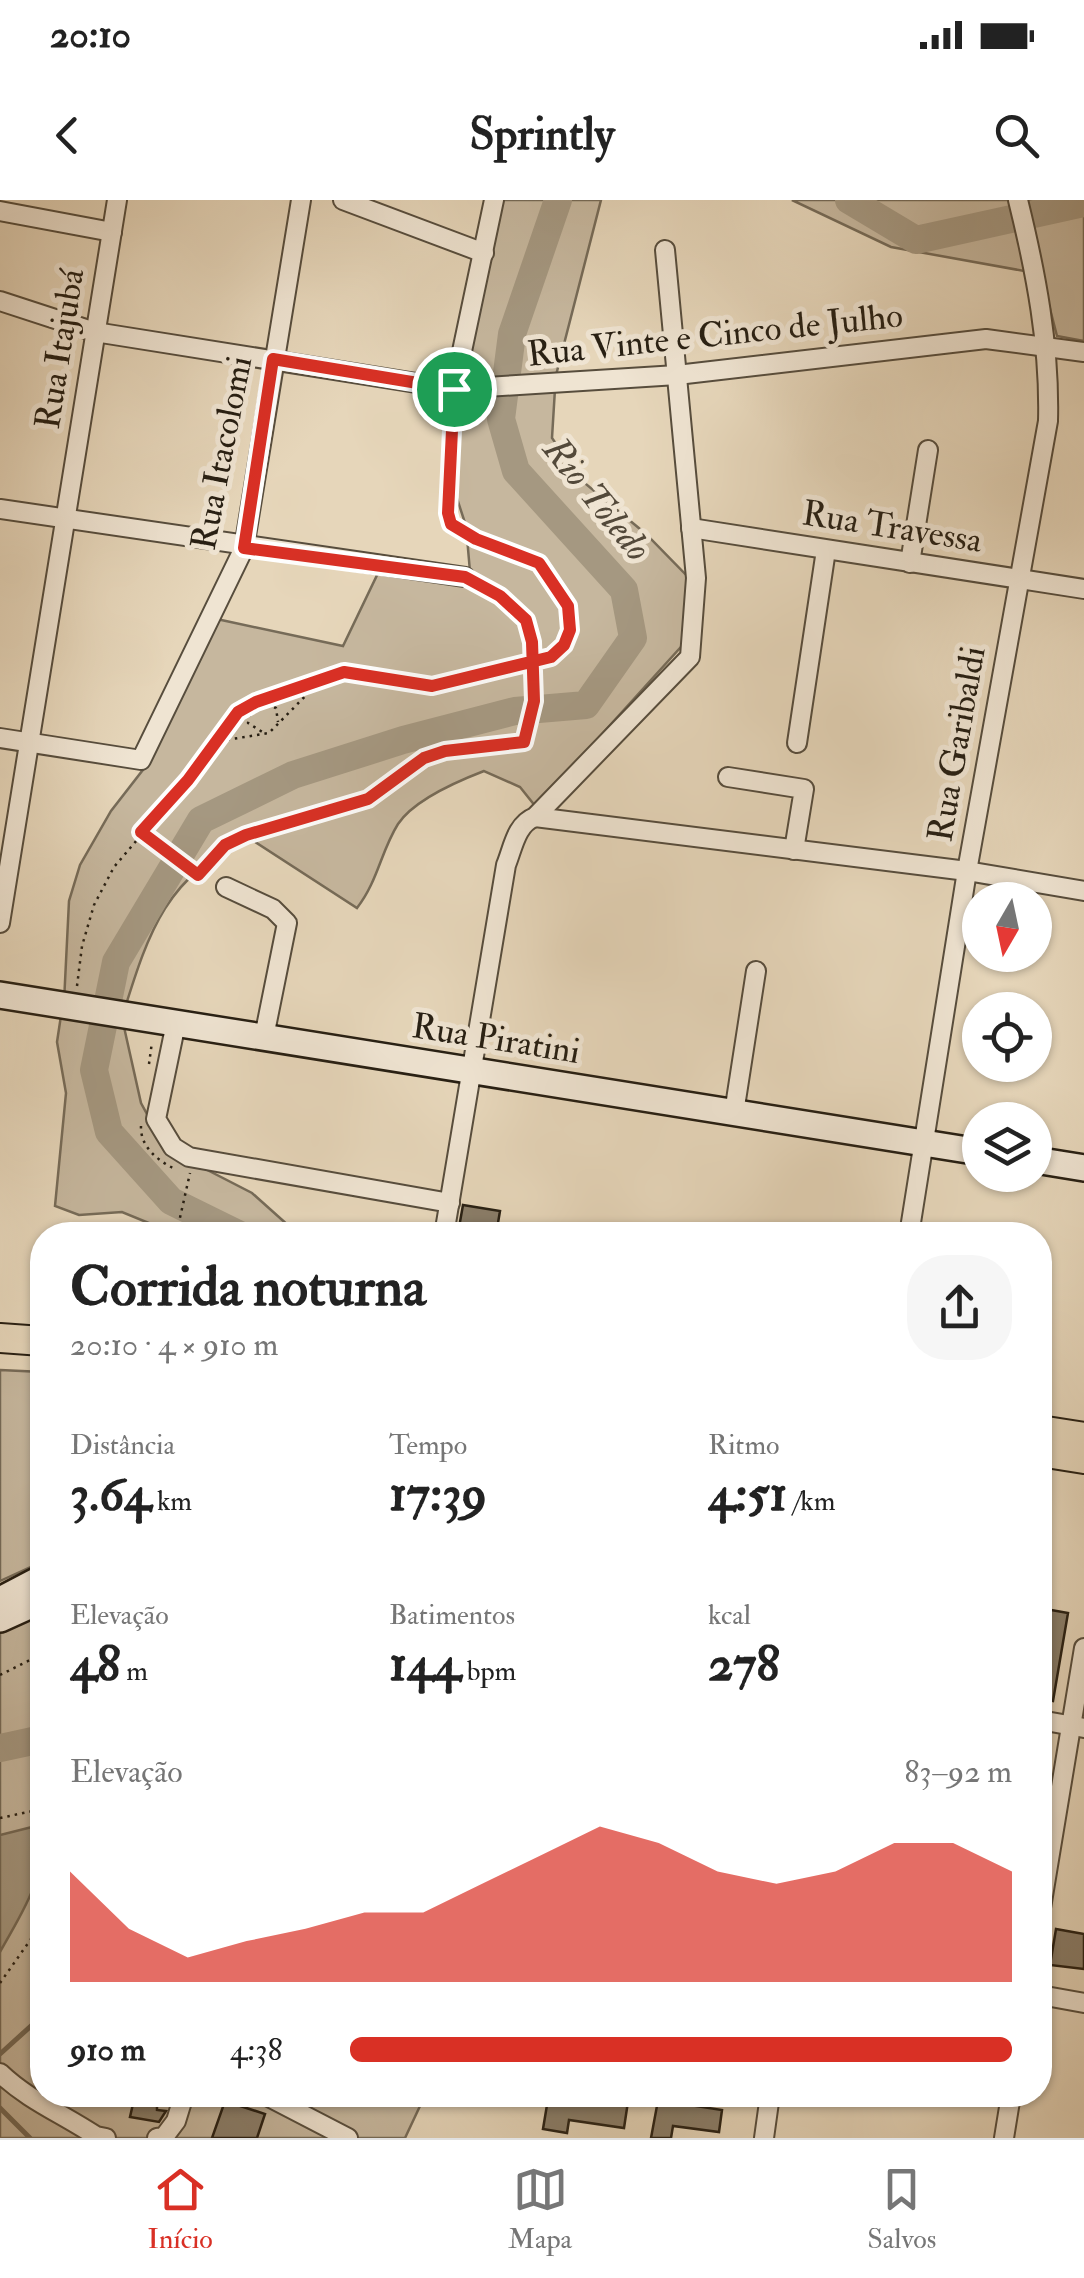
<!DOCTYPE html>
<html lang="pt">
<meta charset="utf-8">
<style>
body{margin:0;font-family:"IM FELL Double Pica",serif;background:#f6f6f6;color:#222;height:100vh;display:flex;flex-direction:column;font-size:38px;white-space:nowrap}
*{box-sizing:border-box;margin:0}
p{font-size:32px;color:#767676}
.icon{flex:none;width:55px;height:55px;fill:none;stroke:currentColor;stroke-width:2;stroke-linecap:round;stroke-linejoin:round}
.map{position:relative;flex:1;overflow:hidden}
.drawer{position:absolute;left:30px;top:1022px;width:1022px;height:885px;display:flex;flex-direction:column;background:#fff;border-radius:40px;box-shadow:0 2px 8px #0004}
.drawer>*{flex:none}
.needle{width:65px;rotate:189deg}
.tools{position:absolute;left:962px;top:682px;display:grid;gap:20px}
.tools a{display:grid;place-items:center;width:90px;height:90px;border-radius:50%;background:#fff;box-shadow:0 2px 8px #0004;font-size:50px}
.pin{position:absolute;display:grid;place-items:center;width:85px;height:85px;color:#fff;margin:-42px;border:5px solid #fff;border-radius:50%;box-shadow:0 2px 10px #0007}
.round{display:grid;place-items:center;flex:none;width:105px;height:105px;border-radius:40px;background:#f6f6f6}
.overview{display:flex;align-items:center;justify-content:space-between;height:170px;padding:0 40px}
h1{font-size:55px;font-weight:700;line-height:75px}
.metrics{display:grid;grid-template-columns:repeat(3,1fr);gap:15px;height:170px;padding:10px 40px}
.metrics div{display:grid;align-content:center}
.metrics b{font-size:50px;font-weight:700}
.metrics small{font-size:28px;font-weight:400}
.metrics p{font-size:28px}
.chart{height:280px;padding:20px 40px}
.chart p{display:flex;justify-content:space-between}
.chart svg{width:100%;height:180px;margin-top:10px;fill:#d93025;opacity:.7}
ul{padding:0 40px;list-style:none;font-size:32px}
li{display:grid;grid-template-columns:160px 120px 1fr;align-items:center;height:75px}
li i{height:25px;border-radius:12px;background:#d93025}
.status{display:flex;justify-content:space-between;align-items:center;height:70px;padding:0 50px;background:#fff;direction:ltr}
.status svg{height:28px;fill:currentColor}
header{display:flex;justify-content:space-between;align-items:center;height:130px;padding:0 40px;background:#fff;font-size:45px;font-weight:700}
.tabs{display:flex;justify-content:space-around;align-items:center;height:140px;border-top:2px solid #e0e0e0;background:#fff;font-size:28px;color:#767676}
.tabs a{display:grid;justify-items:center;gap:5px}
.tabs .on{color:#d93025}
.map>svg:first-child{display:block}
</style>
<div class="status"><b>20:10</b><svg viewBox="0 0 49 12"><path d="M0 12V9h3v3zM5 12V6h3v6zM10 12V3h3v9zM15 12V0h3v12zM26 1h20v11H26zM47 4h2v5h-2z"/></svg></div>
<header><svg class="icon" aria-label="back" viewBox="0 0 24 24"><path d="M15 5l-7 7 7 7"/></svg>Sprintly<svg class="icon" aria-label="search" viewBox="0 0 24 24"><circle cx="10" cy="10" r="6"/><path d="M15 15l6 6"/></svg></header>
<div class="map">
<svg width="1084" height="1938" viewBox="0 0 1084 1938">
<rect width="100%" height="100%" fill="#e6d6ba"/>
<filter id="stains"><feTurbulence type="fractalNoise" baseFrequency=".002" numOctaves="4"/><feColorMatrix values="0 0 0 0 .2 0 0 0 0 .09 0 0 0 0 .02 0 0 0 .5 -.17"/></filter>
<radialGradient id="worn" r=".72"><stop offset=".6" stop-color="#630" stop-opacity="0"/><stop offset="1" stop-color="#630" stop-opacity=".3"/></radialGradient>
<g fill="#c6b79e" stroke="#766b58" stroke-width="2.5">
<path d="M498,0h103l-47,183 -97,1z"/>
<path d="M792,0h292v141l-27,-5 -16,-62 -150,-27z"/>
<path d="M555,189l-3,49 29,42 65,54 44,45 -1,59 -153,169 -16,-20 -36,-16c-26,10 -70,29 -86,53 -17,27 -20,57 -41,84l-108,-70c-82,37 -100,93 -125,173l-60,-9 5,-101 11,-36 31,-54 38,-49 63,-144 131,28 37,-77 91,14 -5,-57 -17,-52 5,-80z"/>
<path d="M62,809l60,9 19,85 18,33 27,23 66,34 47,42h-121l-56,-23 -43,3 -24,-9 11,-113 -9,-51z"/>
<path d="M0,1170l42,2v190l-42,19z"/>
<path d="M42,1406v489h378v11l-15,32h-405v-512z"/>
</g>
<path fill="#a59881" stroke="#736855" stroke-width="2.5" d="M36,1626c19,40 -17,91 -36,126v-117z"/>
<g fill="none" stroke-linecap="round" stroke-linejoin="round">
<g stroke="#736855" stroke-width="5">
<path d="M0,1854l42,-38"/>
<path d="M0,1908l30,30"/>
</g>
<g stroke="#a59881" stroke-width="28">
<path d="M849,0l67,40 168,-37"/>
<path d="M240,1035l-69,-34 -62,-69 -15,-62 22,-108 85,-142 92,-45 110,-35 112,-29 71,-6 47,-67 -9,-48 -108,-119 -15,-52 11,-85 46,-134"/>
<path d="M0,1548l42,-9"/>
</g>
</g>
<g fill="#8a7e6a" stroke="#271f13" stroke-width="2.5">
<path d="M463,1005l37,6 -4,24 -38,-2z"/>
<path d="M1040,1408l28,5 -15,88 -13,-3z"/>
<path d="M1056,1729l28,5v35l-34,-4z"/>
<path d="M135,1895l22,2v13l9,1 -7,11 -29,-5z"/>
<path d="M587,1895h42l-5,33 -55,-8 -2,13 -24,-4 5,-30 37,6z"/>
<path d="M659,1895h15l2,8 46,7 -3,22 -46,-6 -2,12h-20z"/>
<path d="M225,1901l40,13 -8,24h-45z"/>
</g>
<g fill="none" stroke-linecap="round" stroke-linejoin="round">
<defs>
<g id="street">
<path d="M343,0l141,53"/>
<path d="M0,11l112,21"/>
<path d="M0,101l95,31 359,57 223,-14 309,-36 98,13"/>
<path d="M454,189l40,-189"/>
<path d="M0,309l465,68"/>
<path d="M691,328l393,61"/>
<path d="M910,363l18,-113"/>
<path d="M0,538l141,22 103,-212 57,-348"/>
<path d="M797,543l29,-193"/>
<path d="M728,577l76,12 -10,61"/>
<path d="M535,617l432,54 117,20"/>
<path d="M226,687l47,22 14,14 -23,114"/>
<path d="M0,723l117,-723"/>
<path d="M176,823l-20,96 17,28 16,10 261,46"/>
<path d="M734,913l22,-142"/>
<path d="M444,1035l62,-370c7,-17 10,-41 29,-48l155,-160 6,-79 -31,-328"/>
<path d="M909,1035l58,-364 81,-450c2,-75 -12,-148 -30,-221"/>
<path d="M1040,1520l44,8"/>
<path d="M1040,1714l44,-266"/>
<path d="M1040,1795l44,8"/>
<path d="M0,1873c28,27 63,41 96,63l10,2"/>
<path d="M265,1895l83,43"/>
<path d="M213,1896l1,-1"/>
<path d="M157,1938l7,-1 12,-16 8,-26"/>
<path d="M764,1938l6,-43"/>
<path d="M1004,1938l7,-43"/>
</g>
<g id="secondary">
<path d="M0,795l980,157"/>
<path d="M1035,960l49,8"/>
<path d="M0,1400l42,-22"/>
<path d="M0,1419l42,-19"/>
</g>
<g id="primary">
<path d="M0,1138l42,3"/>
<path d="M1040,1230l44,7"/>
<path d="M1040,1252l44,7"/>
</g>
</defs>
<use href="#street" stroke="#574d3d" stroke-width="22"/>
<use href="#secondary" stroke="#271f13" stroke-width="30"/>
<use href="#primary" stroke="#271f13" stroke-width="32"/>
<g stroke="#271f13" stroke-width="2.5" stroke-dasharray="2.5 5" stroke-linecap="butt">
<path d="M260,502l16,6 2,14"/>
<path d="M251,507l-3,16 16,10"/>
<path d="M220,541l49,-8 51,-52"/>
<path d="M142,633l57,42 26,-30 143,-46 56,-41 21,-7 79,-9c12,-21 14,-106 -1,-125 -12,-15 -28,-24 -45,-33"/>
<path d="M77,786l5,-40 12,-41 20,-38 74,-87 50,-68 106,-40 88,14 119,-29c28,-27 21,-73 -13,-95 -25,-15 -60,-22 -87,-38l-4,-11 6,-109"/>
<path d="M149,864l3,-22"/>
<path d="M141,926c-1,20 16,34 32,42"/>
<path d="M185,1035l-8,-4 13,-58"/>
<path d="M0,1475l42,-21"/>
<path d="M0,1618l42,-9"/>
<path d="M0,1783l31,-44 11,-35"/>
</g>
<use href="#street" stroke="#efe4d2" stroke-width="18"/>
<use href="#secondary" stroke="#efe4d2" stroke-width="25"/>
<use href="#primary" stroke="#e6d6ba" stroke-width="28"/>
</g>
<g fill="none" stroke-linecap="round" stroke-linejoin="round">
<defs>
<path id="route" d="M454,189l-6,124 3,11 25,15 63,24 29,43 2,24 -6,15 -13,12 -119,29 -88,-14 -88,30 -18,10 -50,68 -47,52 57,43 27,-30 21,-10 122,-36 56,-41 21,-7 79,-9 10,-41 -2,-59 -6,-22 -26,-24 -35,-19 -221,-29 29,-189 181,30"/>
</defs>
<use href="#route" stroke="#fff" stroke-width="20"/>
<use href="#route" stroke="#d93025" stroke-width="12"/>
</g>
<g text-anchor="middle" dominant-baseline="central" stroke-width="10" stroke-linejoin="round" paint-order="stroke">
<g font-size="35" fill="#271f13" stroke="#efe4d2">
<text transform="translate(715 135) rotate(-6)">Rua Vinte e Cinco de Julho</text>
<text transform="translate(60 149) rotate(-81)">Rua Itajubá</text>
<text transform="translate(222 253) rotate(-79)">Rua Itacolomi</text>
<text transform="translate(892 327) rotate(9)">Rua Travessa</text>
<text transform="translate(957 544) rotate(-80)">Rua Garibaldi</text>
<text transform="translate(496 839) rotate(9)">Rua Piratini</text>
</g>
<g font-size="38" font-style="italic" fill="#53493a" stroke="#efe4d2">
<text transform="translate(597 299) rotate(51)">Rio Toledo</text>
</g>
</g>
<rect width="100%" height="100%" filter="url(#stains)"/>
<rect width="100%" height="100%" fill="url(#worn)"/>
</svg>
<div class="tools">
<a><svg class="needle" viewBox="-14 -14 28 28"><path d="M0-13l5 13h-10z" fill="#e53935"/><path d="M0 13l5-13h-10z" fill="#767676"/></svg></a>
<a><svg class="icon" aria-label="locate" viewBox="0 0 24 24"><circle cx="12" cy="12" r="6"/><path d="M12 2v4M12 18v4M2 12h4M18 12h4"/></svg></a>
<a><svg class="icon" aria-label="layers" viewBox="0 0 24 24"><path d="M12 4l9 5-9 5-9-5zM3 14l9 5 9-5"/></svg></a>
</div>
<div class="pin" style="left:454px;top:189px;background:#1e9e55"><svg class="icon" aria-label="arrive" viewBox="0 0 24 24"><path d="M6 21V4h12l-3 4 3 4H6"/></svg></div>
<section class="drawer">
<div class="overview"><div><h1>Corrida noturna</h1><p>20:10 · 4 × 910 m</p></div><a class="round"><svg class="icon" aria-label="share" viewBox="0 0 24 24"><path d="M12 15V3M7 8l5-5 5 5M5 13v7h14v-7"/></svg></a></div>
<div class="metrics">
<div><p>Distância</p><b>3.64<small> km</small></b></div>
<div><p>Tempo</p><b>17:39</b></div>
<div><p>Ritmo</p><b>4:51<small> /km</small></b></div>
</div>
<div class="metrics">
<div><p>Elevação</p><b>48<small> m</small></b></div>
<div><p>Batimentos</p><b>144<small> bpm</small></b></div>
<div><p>kcal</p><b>278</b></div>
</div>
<div class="chart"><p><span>Elevação</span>83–92 m</p>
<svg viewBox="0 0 160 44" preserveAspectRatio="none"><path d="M0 44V17L10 31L20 38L30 34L40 31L50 27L60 27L70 20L80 13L90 6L100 10L110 17L120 20L130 17L140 10L150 10L160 17V44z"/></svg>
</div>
<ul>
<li><b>910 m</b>4:38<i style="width:100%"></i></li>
</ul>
</section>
</div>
<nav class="tabs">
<a class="on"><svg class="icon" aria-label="home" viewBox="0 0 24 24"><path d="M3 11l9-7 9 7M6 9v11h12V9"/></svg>Início</a>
<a><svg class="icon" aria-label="map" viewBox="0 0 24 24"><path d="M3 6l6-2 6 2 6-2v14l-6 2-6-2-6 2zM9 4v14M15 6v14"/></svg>Mapa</a>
<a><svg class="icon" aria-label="saved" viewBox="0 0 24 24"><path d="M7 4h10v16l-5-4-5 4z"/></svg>Salvos</a>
</nav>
